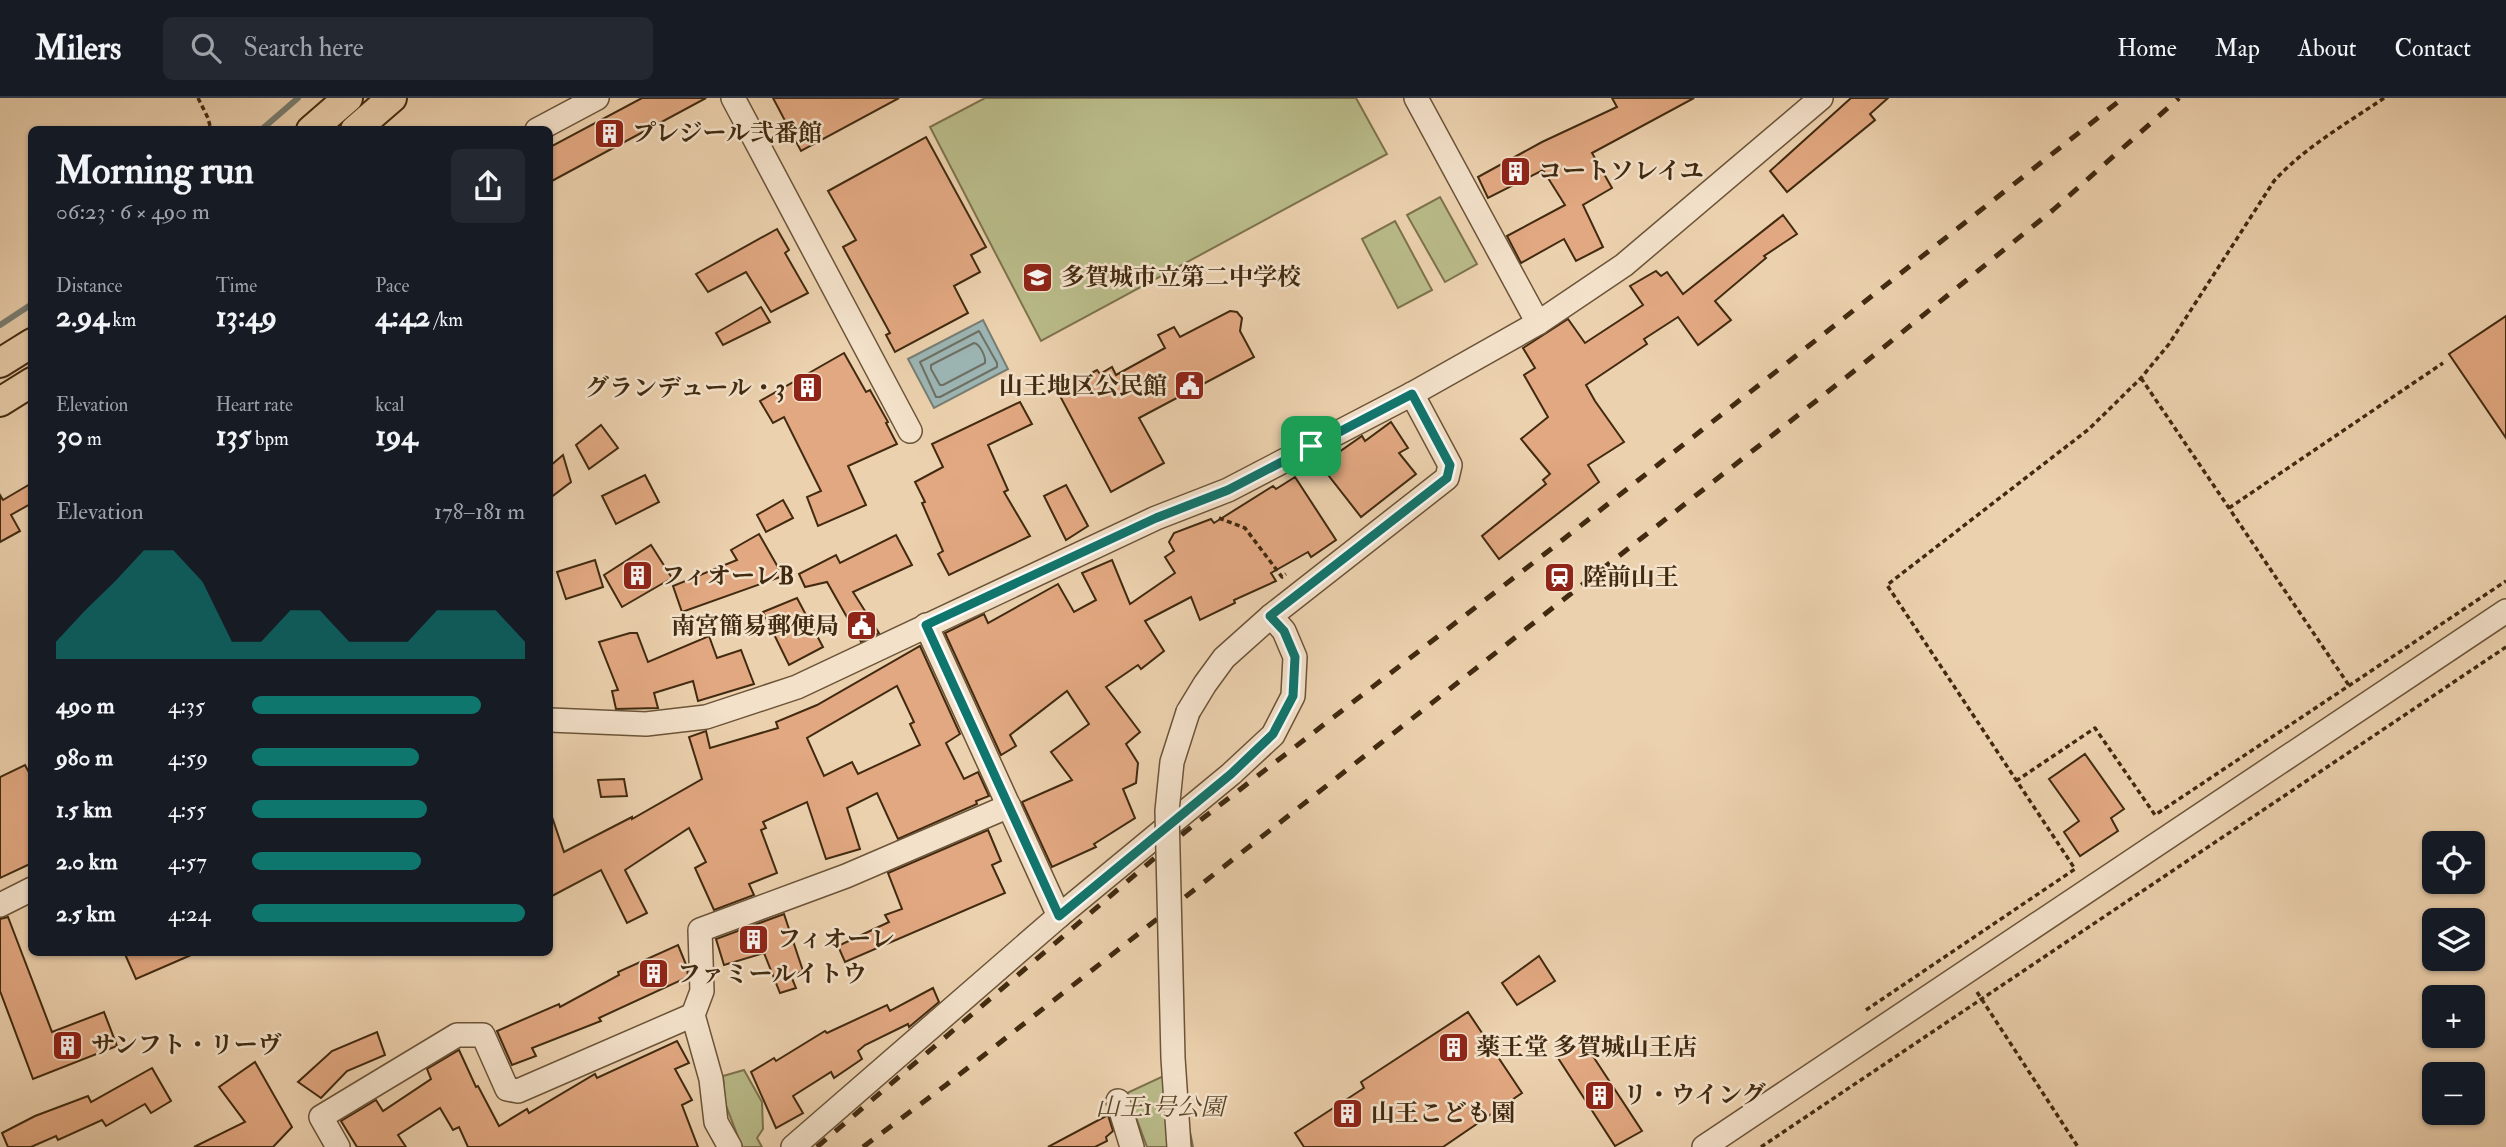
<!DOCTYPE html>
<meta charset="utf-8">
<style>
body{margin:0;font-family:"IM FELL Double Pica","Noto Serif JP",serif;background:#242831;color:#f1f3f6;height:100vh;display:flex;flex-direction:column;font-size:26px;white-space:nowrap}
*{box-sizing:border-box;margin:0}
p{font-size:23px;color:#9ea1a6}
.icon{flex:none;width:38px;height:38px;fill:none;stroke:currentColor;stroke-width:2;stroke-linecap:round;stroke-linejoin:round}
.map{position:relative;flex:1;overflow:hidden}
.panel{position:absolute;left:28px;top:28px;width:525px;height:830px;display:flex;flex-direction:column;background:#171b24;border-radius:10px;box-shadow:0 2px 5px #0004}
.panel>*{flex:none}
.controls{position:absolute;left:2422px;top:733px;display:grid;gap:14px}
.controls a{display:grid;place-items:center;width:63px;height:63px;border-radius:10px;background:#171b24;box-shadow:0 2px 5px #0004;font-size:35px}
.pin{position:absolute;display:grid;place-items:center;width:60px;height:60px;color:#fff;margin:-30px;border-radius:14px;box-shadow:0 4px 10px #0006}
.round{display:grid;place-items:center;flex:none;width:74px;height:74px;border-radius:10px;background:#242831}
.head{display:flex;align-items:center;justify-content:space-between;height:119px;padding:0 28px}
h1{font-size:38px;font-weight:700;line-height:52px}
.metrics{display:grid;grid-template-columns:repeat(3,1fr);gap:10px;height:119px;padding:7px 28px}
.metrics div{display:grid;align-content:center}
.metrics b{font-size:30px;font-weight:700}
.metrics small{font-size:19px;font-weight:400}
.metrics p{font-size:19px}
.chart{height:196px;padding:14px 28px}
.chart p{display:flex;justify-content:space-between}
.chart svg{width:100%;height:126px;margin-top:7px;fill:#0f766e;opacity:.7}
ul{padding:0 28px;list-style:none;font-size:23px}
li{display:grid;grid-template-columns:112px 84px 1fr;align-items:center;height:52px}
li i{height:18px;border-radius:9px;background:#0f766e}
header{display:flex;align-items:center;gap:42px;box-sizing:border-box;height:98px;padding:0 35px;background:#171b24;border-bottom:2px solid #363941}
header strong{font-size:33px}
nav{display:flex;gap:38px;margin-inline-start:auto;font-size:24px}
.search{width:490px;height:63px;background:#242831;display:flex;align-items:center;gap:18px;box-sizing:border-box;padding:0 24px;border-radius:10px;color:#9ea1a6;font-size:26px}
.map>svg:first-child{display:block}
</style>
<header>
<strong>Milers</strong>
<div class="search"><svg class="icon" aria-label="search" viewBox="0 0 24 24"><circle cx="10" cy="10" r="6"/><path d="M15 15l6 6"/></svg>Search here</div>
<nav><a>Home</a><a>Map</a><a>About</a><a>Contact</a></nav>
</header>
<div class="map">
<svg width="2506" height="1049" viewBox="0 0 2506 1049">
<rect width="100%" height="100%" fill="#ecd1ae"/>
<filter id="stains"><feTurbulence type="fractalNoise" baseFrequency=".00286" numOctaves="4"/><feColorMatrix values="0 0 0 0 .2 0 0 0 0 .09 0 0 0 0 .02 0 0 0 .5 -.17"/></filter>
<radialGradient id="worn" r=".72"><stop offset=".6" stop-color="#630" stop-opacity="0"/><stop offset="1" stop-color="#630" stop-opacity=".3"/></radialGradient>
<g fill="#b9bb89" stroke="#7d724c" stroke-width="2">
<path d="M985,0h371l31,56 -346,187 -111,-214z"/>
<path d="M1440,99l37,67 -32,18 -38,-67z"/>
<path d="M1395,123l37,69 -34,18 -36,-69z"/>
<path d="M1183,969l5,55 5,25h-46l-20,-54z"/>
<path d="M744,972l18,32 1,27 -6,9 5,9h-20l-17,-44 -2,-27z"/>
</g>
<path fill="#9cb5b4" stroke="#787d72" stroke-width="2" d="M983,222l25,49 -74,39 -26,-49z"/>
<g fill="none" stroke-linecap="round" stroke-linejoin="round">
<g stroke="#6e7062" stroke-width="2">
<path d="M979,233l18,32v4l-57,30h-4l-16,-35z"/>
<path d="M974,245c6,1 12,14 11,20l-42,22h-3l-9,-16v-4z"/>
</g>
<g stroke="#787d72" stroke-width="6">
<path d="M261,32l37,-32"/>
<path d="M0,227l32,-21"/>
</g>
</g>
<g fill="#e2a881" stroke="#412a10" stroke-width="2" fill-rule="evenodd">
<path d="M642,0h64l-156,84v-35z"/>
<path d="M773,0h126l-98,53z"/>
<path d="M1612,0h82l-102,55 20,35 -29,17 20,42 -27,14 -12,-22 -43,24 -14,-27 58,-31 -22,-35 -55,28 -10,-21 64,-35 75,-35z"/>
<path d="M1851,0h37l-18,16 5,6 -88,72 -17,-21z"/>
<path d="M926,39l60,110 -15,8 9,17 -26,14 14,27 -73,39 -9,-17 4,-2 -47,-86 13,-7 -28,-49z"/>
<path d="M1783,117l14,19 -33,22 2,2 -51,43 16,19 -33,25 -20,-28 -34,22 3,5 -61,41 9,16 29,41 -36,23 11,17 -100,77 -17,-23 64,-52 -3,-4 7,-6 -29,-35 27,-22 -24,-42 11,-7 -12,-20 45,-29 17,24 58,-38 -13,-19 26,-15 5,5 6,-4 16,22z"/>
<path d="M777,131l12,21 -4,3 23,40 -37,19 -25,-40 -38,20 -12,-18z"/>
<path d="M761,209l9,15 -47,23 -7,-12z"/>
<path d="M1230,213l7,1 5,6 -2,13 14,26 -115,61 25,45 -53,29 -51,-96 12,-6 -3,-5 28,-15 3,4 12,-7 4,8 49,-27 -7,-13 16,-8 6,10z"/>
<path d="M2506,218v122l-57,-84z"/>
<path d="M844,255l22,39 4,-2 18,32 -2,1 11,21 -49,22 18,39 -48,21 -11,-29 14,-6 -37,-74 -11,6 -13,-22z"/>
<path d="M1020,304l12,22 -44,21 20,45 -4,2 26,44 -81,39 -11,-21 5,-3 -21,-48 3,-1 -10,-20 28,-15 -11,-23z"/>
<path d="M1391,324l17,26 -9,5 17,21 -55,43 -43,-55 20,-12 1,2 23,-16 3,5z"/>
<path d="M601,327l17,23 -29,21 -13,-24z"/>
<path d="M563,357l8,27 -21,16v-32z"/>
<path d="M645,377l14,27 -43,22 -14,-28z"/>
<path d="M1295,379l41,63 -25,17 -3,-5 -37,21 5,8 -42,19 1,3 -35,17 -9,-23 -46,24 19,30 -23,18 -3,-4 -32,22 34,45 -14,12 12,19 -2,20 -13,6 12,29 -41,26 2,3 -44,20 -30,-65 50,-22 -21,-28 38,-28 -22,-33 -57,44 6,11 -15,9 -56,-122 39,-19 4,9 70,-39 16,28 22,-12 -14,-27 30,-13 18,44 45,-31 -10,-16 9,-6 -5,-9 5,-9 37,-14 3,4 59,-37 3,3z"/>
<path d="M32,385v20l-21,12 9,16 -20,11v-47l3,5z"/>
<path d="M1066,387l22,41 -22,14 -22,-44z"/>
<path d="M783,402l10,18 -27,14 -9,-17z"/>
<path d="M759,436l24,42 -101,36 -9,-26 64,-26 -6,-10z"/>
<path d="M896,437l16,30 -59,27 26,41 -18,9 -34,-60 -22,5 -6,-13 37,-19 4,8z"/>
<path d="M651,447l21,33 -50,29 -18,-32z"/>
<path d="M595,462l8,27 -37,12 -9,-27z"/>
<path d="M797,500l26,49 -34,18 -26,-53z"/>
<path d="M630,535h7l11,29 61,-26 8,22 24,-8 13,34 -56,17 -5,-20 -39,12 4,15 -42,1 -4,-18 6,-1 -19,-48z"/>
<path d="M920,548l40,88 -14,9 18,36 14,-7 11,24 -13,5 1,3 -79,35 -21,-46 -30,15 13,41 -34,10 -19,-57 -44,20 3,6 -5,2 16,43 -28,11 5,11 -40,15 -19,-42 11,-6 -17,-34 -64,42 22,43 -20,10 -26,-53 -51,27v-80h2l12,35 68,-35v2l70,-40 -13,-42 17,-6 4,17 68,-20 -2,-6 41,-17zM897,588l17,36 -4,2 10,21 -62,29 -6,-12 -28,14 -17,-38z"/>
<path d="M2085,656l39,55 -13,9 7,13 -38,25 -16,-24 15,-11 -30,-42z"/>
<path d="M25,667l7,13v85l-32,15v-101z"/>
<path d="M624,681l3,17 -26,1 -3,-17z"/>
<path d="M988,732l13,31 -9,4 13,28 -160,69 -7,-16 51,-24 -4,-7 17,-6 -14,-36z"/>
<path d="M784,816l19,57 -12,5 5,12 -16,5 -16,-40 -40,12 -8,-26z"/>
<path d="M8,819l44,115 52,-20 13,34 -84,33 -33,-88v-72z"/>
<path d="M678,847l9,22 1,10 -89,41 2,3 -69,27 4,8 -24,9 -15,-34 62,-27 1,3 59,-32 -1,-3z"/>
<path d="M124,854h74l-62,27z"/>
<path d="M1539,858l16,25 -38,24 -15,-22z"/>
<path d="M933,890l6,14 -30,25 -1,-3 -43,21 -7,6 4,8 -28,19 -3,-6 -38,24 10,17 -27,15 -25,-56 23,-14 2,3 49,-30 2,2 60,-28 3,6z"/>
<path d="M1468,914l54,81 -79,54h-139l-9,-14 69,-45 -3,-6z"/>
<path d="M377,934l8,23 -38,16 -26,27 -23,-16 34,-31z"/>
<path d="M677,943l12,22 -14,6 17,31 -10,5 16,42h-230l-9,-20 -6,3 -13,-22 -42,27 8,12h-49l-16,-26 35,-21 7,11 48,-32 -4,-10 32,-19 17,37 2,-1 21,40 28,-17 2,4 66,-39 2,4z"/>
<path d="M1583,943l59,90 -27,15 -57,-88z"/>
<path d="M255,964l37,65 -19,20h-79l51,-25 -26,-35z"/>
<path d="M152,970l19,33 -20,12 -6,-9 -39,22 -4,-6 -44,20 -2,-4 -25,11h-23l-6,-14 33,-17 53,-20 3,6z"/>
<path d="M1108,1017l5,16 -7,6 1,4 -12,6h-47z"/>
</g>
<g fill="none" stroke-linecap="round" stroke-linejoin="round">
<defs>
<g id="minor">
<path d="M733,0l177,333"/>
<path d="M1416,0l122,225"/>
<path d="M537,32l60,-32"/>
<path d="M926,527l133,291"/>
<path d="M1188,614l17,-28 19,-26 47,-42 176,-138 3,-13 -38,-71"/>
<path d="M550,622l96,4 60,-7 91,-30 359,-169 72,-28 184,-96 126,-71 86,-58 197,-167"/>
<path d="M0,807l32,-16"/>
<path d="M1118,1003l14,46"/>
<path d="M338,1049l-17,-30 136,-82h26l24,54 11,2 175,-76"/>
<path d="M730,1049l-14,-25 -5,-43 -18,-64 9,-24 -2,-61 146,-54 163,-70"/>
<path d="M793,1049l266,-231 172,-142 42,-39 20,-39 2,-39 -11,-26 -13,-15"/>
<path d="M1704,1049l802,-536"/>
</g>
<g id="major">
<path d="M311,32l37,-32"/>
<path d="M355,32l37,-32"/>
<path d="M0,265l32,-20"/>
<path d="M0,304l32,-20"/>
</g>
</defs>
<use href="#minor" stroke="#6c5438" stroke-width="26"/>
<use href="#major" stroke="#412a10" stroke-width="32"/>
<g stroke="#412a10" stroke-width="3.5" stroke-dasharray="5 3.5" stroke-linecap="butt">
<path d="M198,0l10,20 3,12"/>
<path d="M2141,280l209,309"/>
<path d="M2229,410l214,-145"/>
<path d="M1219,420l26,10 37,49 4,-3"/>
<path d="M2016,683l79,-53 60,87 351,-234"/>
<path d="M1977,894l101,155"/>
<path d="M1866,912l209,-141 -188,-284 202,-156 52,-51 28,-34 105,-163c31,-34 72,-57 110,-83"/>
<path d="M1761,1049l745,-500"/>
</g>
<use href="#minor" stroke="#f3e1ca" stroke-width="23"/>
<use href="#major" stroke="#ecd1ae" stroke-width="28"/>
<g stroke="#412a10" stroke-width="5" stroke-dasharray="12 12" stroke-linecap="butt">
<path d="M817,1049l368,-315 366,-283 572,-451"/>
<path d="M863,1049l83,-62 917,-721 190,-154 126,-112"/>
</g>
<defs>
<path id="minor-bridge" d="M1179,1049l-6,-89 -6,-247 5,-49 16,-50"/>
</defs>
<use href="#minor-bridge" stroke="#6c5438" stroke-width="26" stroke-linecap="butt"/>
<use href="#minor-bridge" stroke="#f3e1ca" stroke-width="23"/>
</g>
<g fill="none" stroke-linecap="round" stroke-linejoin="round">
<defs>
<path id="route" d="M1412,296l38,71 -3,13 -177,138 14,15 11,26 -2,39 -20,38 -42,40 -172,142 -133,-291 230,-107 72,-28z"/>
</defs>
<use href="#route" stroke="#fff" stroke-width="14"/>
<use href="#route" stroke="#0f766e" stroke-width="9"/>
</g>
<defs>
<symbol id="building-square" viewBox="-11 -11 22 22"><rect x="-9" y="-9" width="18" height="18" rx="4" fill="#8f2418" stroke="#f3e1ca"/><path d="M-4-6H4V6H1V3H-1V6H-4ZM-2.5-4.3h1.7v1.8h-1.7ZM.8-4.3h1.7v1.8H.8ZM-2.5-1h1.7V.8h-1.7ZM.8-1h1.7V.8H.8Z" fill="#fff"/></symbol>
<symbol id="school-square" viewBox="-11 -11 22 22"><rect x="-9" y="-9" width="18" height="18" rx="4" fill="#8f2418" stroke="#f3e1ca"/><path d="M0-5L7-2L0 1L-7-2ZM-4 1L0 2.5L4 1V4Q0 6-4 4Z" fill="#fff"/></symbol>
<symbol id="civic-square" viewBox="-11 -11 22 22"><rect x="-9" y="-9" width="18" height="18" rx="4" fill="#8f2418" stroke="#f3e1ca"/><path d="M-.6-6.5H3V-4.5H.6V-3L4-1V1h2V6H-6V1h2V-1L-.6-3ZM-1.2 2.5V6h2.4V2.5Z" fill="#fff"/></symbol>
<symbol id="station-square" viewBox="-11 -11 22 22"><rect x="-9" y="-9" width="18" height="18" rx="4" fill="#8f2418" stroke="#f3e1ca"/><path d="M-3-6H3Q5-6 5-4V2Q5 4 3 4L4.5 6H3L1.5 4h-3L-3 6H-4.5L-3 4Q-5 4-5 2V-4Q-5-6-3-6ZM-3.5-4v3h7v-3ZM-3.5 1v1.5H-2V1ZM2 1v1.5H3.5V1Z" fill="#fff"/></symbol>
</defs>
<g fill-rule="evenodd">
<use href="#building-square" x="592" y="18" width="35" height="35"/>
<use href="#building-square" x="1498" y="56" width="35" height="35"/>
<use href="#school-square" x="1020" y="162" width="35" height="35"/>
<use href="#civic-square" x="1172" y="270" width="35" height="35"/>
<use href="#building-square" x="790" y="272" width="35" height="35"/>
<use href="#building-square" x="620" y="460" width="35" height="35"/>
<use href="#station-square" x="1542" y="462" width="35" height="35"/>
<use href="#civic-square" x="844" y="510" width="35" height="35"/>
<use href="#building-square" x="736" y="824" width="35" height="35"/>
<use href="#building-square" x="636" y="858" width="35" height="35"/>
<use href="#building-square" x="50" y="930" width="35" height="35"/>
<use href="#building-square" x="1436" y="932" width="35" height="35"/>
<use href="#building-square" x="1582" y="980" width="35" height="35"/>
<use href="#building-square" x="1330" y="998" width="35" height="35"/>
</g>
<g text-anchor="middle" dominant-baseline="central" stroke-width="5" stroke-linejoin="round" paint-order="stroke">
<g font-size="24" font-weight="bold" fill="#412a10" stroke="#f3e1ca" text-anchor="start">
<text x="632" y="35">プレジール弐番館</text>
<text x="1538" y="73">コートソレイユ</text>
<text x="1061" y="179">多賀城市立第二中学校</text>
<text x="1167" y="288" text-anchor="end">山王地区公民館</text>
<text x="785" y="290" text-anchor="end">グランデュール・3</text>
<text x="661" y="478">フィオーレB</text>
<text x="1583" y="479">陸前山王</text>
<text x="839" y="528" text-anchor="end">南宮簡易郵便局</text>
<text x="777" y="841">フィオーレ</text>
<text x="677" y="876">ファミールイトウ</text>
<text x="91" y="947">サンフト・リーヴ</text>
<text x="1476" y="949">薬王堂 多賀城山王店</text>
<text x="1623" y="997">リ・ウイング</text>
<text x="1371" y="1015">山王こども園</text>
</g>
<g font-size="24" font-style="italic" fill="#594728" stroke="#f3e1ca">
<text x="1160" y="1009">山王1号公園</text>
</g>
</g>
<rect width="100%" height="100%" filter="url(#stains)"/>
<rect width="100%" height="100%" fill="url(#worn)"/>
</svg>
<div class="controls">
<a><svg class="icon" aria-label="locate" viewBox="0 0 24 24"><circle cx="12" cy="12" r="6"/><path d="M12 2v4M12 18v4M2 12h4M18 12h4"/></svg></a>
<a><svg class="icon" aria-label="layers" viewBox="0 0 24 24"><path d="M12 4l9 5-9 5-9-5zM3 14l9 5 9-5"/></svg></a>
<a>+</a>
<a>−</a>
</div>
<div class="pin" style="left:1311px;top:348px;background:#1e9e55"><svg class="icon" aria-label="arrive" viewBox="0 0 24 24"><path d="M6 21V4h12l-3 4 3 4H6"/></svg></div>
<section class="panel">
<div class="head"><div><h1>Morning run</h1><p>06:23 · 6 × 490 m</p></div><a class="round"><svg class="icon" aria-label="share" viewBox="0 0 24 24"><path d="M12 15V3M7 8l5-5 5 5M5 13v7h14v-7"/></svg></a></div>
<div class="metrics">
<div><p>Distance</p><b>2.94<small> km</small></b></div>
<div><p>Time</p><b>13:49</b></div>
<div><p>Pace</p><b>4:42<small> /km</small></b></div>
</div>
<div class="metrics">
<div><p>Elevation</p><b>30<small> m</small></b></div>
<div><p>Heart rate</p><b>135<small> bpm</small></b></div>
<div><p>kcal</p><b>194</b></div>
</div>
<div class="chart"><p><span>Elevation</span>178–181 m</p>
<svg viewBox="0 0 160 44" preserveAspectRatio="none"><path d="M0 44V38L10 27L20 17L30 6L40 6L50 17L60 38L70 38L80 27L90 27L100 38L110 38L120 38L130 27L140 27L150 27L160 38V44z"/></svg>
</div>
<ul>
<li><b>490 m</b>4:35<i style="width:84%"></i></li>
<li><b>980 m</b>4:59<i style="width:61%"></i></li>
<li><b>1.5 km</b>4:55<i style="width:64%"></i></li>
<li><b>2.0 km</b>4:57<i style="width:62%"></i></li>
<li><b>2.5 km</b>4:24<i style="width:100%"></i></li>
</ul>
</section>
</div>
